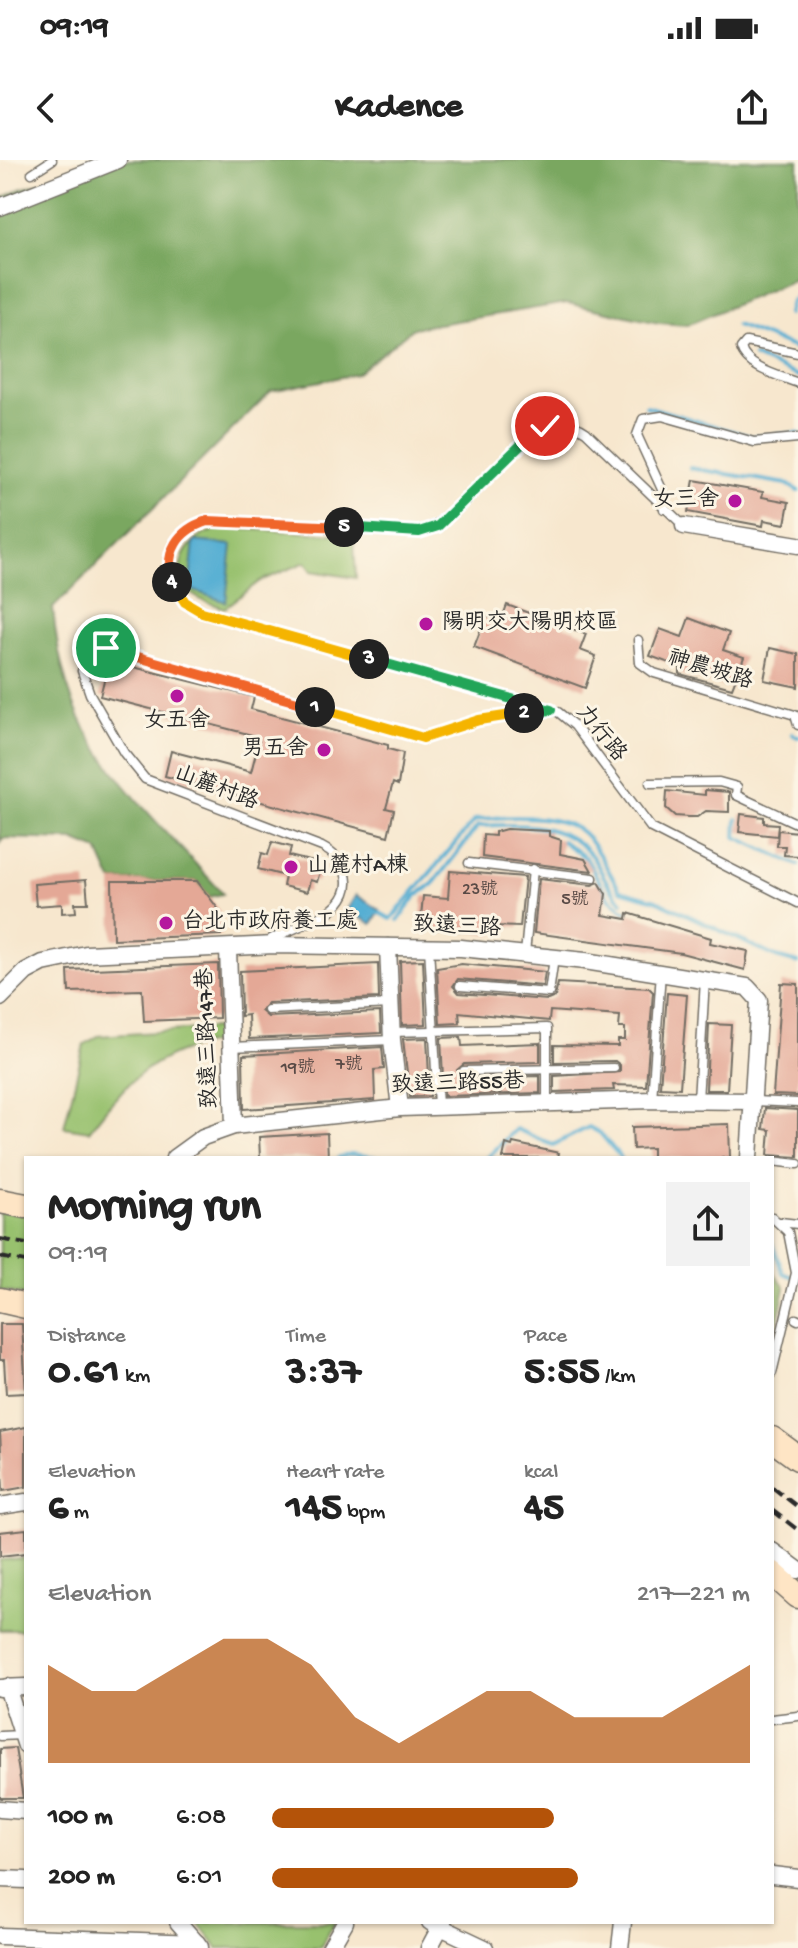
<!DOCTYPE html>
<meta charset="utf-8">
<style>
body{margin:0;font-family:"Gochi Hand","LXGW WenKai TC",sans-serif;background:#f2f2f2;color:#222;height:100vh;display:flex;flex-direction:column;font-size:30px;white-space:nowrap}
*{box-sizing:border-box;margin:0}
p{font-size:26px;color:#767676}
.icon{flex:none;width:44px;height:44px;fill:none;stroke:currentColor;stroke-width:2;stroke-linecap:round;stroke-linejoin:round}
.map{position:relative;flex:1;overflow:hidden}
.side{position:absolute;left:24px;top:996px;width:750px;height:768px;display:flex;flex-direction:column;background:#fff;border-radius:0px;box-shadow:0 2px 6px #0004}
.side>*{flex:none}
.pin{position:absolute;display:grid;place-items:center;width:68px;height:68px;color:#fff;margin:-34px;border:4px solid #fff;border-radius:50%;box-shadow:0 2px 8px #0007}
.km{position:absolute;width:40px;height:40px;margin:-20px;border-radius:50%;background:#222;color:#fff;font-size:22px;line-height:40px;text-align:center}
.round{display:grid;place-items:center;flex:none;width:84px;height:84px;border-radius:0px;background:#f2f2f2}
.summary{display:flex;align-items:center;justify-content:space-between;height:136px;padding:0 24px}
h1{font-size:44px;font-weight:700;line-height:60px}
.stats{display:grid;grid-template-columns:repeat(3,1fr);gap:12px;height:136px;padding:8px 24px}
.stats div{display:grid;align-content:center}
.stats b{font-size:40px;font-weight:700}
.stats small{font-size:22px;font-weight:400}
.stats p{font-size:22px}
.chart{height:224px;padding:16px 24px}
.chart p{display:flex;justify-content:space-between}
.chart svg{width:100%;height:144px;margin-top:8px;fill:#b45309;opacity:.7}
ul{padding:0 24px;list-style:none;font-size:26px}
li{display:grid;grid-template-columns:128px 96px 1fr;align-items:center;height:60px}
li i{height:20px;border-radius:10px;background:#b45309}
.status{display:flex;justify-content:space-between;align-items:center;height:56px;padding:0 40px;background:#fff;direction:ltr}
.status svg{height:22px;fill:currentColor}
header{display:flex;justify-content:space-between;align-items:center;height:104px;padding:0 24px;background:#fff;font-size:36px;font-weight:700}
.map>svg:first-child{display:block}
</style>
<div class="status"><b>09:19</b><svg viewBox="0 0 49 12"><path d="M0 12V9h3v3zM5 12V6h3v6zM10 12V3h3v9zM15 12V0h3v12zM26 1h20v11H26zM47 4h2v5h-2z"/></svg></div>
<header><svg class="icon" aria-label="back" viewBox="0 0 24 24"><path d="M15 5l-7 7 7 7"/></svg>Kadence<svg class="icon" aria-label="share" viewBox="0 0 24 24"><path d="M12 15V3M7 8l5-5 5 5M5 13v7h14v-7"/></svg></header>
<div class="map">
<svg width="798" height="1788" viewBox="0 0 798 1788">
<rect width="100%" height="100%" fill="#fcf5e5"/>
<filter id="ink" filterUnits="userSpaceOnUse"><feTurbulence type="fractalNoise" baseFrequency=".0125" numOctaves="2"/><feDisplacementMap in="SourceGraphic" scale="16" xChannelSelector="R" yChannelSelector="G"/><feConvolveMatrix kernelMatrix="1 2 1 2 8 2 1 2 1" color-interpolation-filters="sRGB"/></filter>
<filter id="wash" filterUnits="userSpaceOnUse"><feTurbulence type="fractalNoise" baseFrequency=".006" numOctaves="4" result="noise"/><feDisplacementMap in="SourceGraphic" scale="32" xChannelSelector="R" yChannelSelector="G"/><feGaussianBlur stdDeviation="1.8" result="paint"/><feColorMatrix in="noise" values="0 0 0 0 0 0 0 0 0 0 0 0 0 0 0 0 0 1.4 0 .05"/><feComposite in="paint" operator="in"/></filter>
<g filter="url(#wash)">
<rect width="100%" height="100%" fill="#f7e7ce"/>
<g fill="#98c16e" stroke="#62764c" stroke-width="2">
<path d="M244,369l105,6 5,7 2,36 -44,-7 -6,-9 -46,19 -35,27c-9,-3 -21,-6 -29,-11 -28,-17 -15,-53 11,-64 12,-5 25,-4 37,-4z"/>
<path d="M215,868l2,14c-63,11 -91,39 -128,89l-25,-4 20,-82 14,-9z"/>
<path d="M0,1049l26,5v82l-26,-6z"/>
<path d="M772,1110l13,18 -13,57z"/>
<path d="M26,1398v72h-26v-70z"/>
<path d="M198,1762h137l-15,26h-102z"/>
</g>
<path fill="#7aa761" stroke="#526946" stroke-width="2" d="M117,0h681v118l-111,47 -28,-2 -92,-20 -154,25 -57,46 -85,17 -218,217c4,46 15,96 41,135 35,55 86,102 129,151l-14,3 -12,-16h-85l-14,-31 -25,-10 -71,-2 -2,7v-645l20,-11z"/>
<g fill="#56afd3" stroke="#406d7f" stroke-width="2">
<path d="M194,381l38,4 -6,57 -37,-13z"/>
<path d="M356,735l24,15 -8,14 -25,-14z"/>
</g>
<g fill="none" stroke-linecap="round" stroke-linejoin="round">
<g stroke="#56afd3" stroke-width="4">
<path d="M788,154l3,-12 7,-6"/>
<path d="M736,165l62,24"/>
<path d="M754,197l44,19"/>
<path d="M646,246l106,31 46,-4"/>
<path d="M690,308l97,16 11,7"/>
<path d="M792,574l6,3"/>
<path d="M737,659l-1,18 62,28"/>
<path d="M562,681l24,17 22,39 18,15"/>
<path d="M378,752l13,7 84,-99c29,-4 90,-8 111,16 13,15 23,37 34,54l36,10 120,57 22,6"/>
<path d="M398,760l18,-24 17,-12 45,-58c39,-2 85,-5 113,29 11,15 17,35 32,47"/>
<path d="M338,998l13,-4 32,4"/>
<path d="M487,998l29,-29 37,16 36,-18 11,6 21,25"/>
<path d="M772,1083l11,30 13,5"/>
</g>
</g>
<g id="blocks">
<g fill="#e4a896">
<path d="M694,320l69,12 -1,5 27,5 -4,22 -21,-4 -1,6 -75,-14z"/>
<path d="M507,445l79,29 -6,16 16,6 -11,32 -111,-41 12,-31 15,5z"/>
<path d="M689,458l40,15 -6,17 21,7 -12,31 -52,-14v-7l-30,-11 10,-27 22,8z"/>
<path d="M770,488l28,6v33l-34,-7z"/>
<path d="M109,501l145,36 -3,12 137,36v4l15,4 -5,32 -5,-2 -7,25 8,2 -6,26 -223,-60 6,-25 80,21 8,-31 -4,-1 1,-4 -156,-40z"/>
<path d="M705,630l24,2v20l-23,-1 -9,6h-9l-13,-1 -9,-8 1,-17 38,4z"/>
<path d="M741,654l23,3v6l14,1 -1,12 -38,-4z"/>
<path d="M506,669l43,2v5l12,4 -1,14 25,5 7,12 -110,-14 1,-22 12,1v-4z"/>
<path d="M778,670l20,2v24l-14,-1 1,-9h-8z"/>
<path d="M272,682l19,5 -2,9 33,8 -5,18 -7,-2 -3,12 -24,-6 2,-10 -27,-7 4,-16 6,2z"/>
<path d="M450,711l75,6 -5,50 -25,-1 -1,8 -74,-6 3,-32 25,2z"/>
<path d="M539,719l53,6 7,-3 7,12 -3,21 24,4 1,-6 83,25 -1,5 38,8 -3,19 -64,-17 -147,-20z"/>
<path d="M86,720l2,23h-13l1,9 -14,1v-9l-26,2 -2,-22z"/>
<path d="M112,721h85l22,29 2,25 -108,4z"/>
<path d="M423,800l3,64 -24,1 -2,-64z"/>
<path d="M218,804l1,54 -75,3 -2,-31 -73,2 -1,-22z"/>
<path d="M378,804l1,34 -111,5 -7,8 7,6 112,-5 1,21 -132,6 -1,-24 -7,1 -1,-45z"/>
<path d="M461,804l84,8 -2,14 -85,-7 -5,7 6,7 89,7 7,-3 3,-14 91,5 4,4 -7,94 -33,-1 1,5 -60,2v-16l66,-4v-7l-5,-4 -61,1v-17l64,1v-6h7v-12h-6l1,-12 -70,-5 -1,10 -90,-9 1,11 -20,1 -3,-56z"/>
<path d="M781,823l17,1v112l-25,-1z"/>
<path d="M667,833l20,2 -7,93 -20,-1z"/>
<path d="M709,864l22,1 -4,65h-21z"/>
<path d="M461,877l1,9 78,-3v19l-76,2 -7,6 7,8 76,-2v17l-96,3 -3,-58z"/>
<path d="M427,878l3,58 -20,1 -7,-58z"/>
<path d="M382,887l2,22 -10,1 1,30 -131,9 -1,-54z"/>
<path d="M765,948l33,2v47l-30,-2 2,-25 -7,-1z"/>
<path d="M729,964l1,34h-78v-10l-19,1 -1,-22z"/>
<path d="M327,973l1,25h-68l-1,-21z"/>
<path d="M513,983l46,10 -1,5h-55l3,-14 6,2z"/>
<path d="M0,1164h22l4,69 -20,1 -2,-34h-4z"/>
<path d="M26,1267v60l-23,4 -3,-59z"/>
<path d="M26,1369v24l-26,3v-24z"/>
<path d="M15,1588l8,50h-23v-49z"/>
</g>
</g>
</g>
<g filter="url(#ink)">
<use href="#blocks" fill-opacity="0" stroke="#726d64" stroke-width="2"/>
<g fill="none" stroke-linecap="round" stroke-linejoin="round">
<defs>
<g id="lane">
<path d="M32,13l20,-13"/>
<path d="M798,193l-52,-11 -5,6c5,20 39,28 57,35"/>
<path d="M664,349l1,-13 -28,-61 6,-16 19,-3 92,26 44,-4"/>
<path d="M684,366l-98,-94c-54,-39 -110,85 -167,100l-212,-11c-47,15 -51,72 -5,91l356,100 17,14 76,102 147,75"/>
<path d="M638,480l2,23 14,10 141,42 3,10"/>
<path d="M650,623l69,-1 18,5 -1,8 62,29"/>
<path d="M469,703l124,15"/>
<path d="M272,785l-1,-6c19,-10 52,-19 67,-35 19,-21 5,-46 -16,-57l-177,-68 -21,-26 -34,-59 -8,-23 5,-17 22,-5 314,89 56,-18 67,-10"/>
<path d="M429,787l9,159"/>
<path d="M525,794l8,-85"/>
<path d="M460,826l89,7 5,-35"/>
<path d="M268,850l123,-6"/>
<path d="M392,872l155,-4v75"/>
<path d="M232,887l160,-7"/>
<path d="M464,911l150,-3"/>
<path d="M652,940l9,-128"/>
<path d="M698,941l7,-122"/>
<path d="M754,941l44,2"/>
<path d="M772,1001l26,3"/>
<path d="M772,1057l16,15 8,41 -24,100"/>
<path d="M780,1062l18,2"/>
<path d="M796,1159l2,1"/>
<path d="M772,1559l26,-3"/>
<path d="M0,1576l22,-1"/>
</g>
<g id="street">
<path d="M0,47l118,-47"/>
<path d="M684,366l114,19"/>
<path d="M388,787l4,93 8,68"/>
<path d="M228,789l6,177"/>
<path d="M0,838l26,-26 17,-9 43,-9 188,-9 187,3 124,13 162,26 12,13 -10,158"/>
<path d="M174,998l29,-21 31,-11 166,-18 252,-8 102,1"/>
<path d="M0,1346l26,-4"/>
<path d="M772,1391l26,19"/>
<path d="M7,1527l19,59"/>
<path d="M0,1528l26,-1"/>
<path d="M0,1649l26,2"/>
<path d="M772,1715l26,3"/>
<path d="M0,1719l26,1"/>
<path d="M178,1762l22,25"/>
<path d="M430,1762l55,26"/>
<path d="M0,1776l197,7"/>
<path d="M330,1788l15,-26"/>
<path d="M429,1788l14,-26"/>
<path d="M620,1788l3,-26"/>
</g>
<g id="secondary">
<path d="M0,1041l26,5"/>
<path d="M0,1140l26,6"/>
<path d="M772,1279l26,19"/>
<path d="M772,1413l26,23"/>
</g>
</defs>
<use href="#lane" stroke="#726d64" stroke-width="11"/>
<use href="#street" stroke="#726d64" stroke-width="19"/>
<use href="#secondary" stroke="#726d64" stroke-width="27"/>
<use href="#lane" stroke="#fff" stroke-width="8"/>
<use href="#street" stroke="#fff" stroke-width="16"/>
<use href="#secondary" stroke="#fee5c5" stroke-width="24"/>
<g stroke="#2b2b2b" stroke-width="4" stroke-dasharray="12 6" stroke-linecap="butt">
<path d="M0,1079l26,5"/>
<path d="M0,1097l26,5"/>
<path d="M772,1327l26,20"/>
<path d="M772,1350l26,20"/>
</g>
</g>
</g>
<g fill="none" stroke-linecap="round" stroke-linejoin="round" filter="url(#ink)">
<defs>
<path id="split-1" d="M106,488l209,59"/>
<path id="split-2" d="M315,547l108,31 56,-18 45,-7"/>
<path id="split-3" d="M369,499l182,51 -27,3"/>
<path id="split-4" d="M172,422l13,20 17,10 167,47"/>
<path id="split-5" d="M172,422c-8,-30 6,-52 35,-61l137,6"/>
<path id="split-6" d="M344,367l75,5 19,-6 89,-87 18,-13"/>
</defs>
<use href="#split-1" stroke="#fff" stroke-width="16"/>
<use href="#split-2" stroke="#fff" stroke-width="16"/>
<use href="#split-3" stroke="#fff" stroke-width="16"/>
<use href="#split-4" stroke="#fff" stroke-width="16"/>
<use href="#split-5" stroke="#fff" stroke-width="16"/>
<use href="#split-6" stroke="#fff" stroke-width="16"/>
<use href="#split-1" stroke="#f0652b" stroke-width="10"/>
<use href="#split-2" stroke="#f5b400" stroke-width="10"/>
<use href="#split-3" stroke="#22a559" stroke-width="10"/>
<use href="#split-4" stroke="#f5b400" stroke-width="10"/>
<use href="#split-5" stroke="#f0652b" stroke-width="10"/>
<use href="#split-6" stroke="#22a559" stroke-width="10"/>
</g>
<g fill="#b5179e" stroke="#fcf5e5" stroke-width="3">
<circle cx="735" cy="341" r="8"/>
<circle cx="426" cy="464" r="8"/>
<circle cx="177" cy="536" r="8"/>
<circle cx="324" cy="590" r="8"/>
<circle cx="291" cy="707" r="8"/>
<circle cx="166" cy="763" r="8"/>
</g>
<g text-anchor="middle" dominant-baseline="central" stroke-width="6" stroke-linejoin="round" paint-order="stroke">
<g font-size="18" fill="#594a46">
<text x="480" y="730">23號</text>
<text x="575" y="740">5號</text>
<text x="349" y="905">7號</text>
<text x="298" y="908">19號</text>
</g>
<g font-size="22" fill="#2b2b2b" stroke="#fcf5e5" text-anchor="start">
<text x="719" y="341" text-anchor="end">女三舍</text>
<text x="442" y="464">陽明交大陽明校區</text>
<text x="177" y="562" text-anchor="middle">女五舍</text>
<text x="308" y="590" text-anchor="end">男五舍</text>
<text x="307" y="707">山麓村A棟</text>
<text x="182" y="763">台北市政府養工處</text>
</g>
<g font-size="22" fill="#2b2b2b" stroke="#fcf5e5">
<text transform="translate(710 511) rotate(17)">神農坡路</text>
<text transform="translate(600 574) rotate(51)">力行路</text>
<text transform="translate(216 629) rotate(21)">山麓村路</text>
<text transform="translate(457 768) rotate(3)">致遠三路</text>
<text transform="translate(209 878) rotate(-92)">致遠三路147巷</text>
<text transform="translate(458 925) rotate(-2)">致遠三路55巷</text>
</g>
</g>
</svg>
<div class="pin" style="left:106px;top:488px;background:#1e9e55"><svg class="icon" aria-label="arrive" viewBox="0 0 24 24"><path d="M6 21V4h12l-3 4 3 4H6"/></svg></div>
<div class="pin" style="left:545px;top:266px;background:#d93025"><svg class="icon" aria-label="check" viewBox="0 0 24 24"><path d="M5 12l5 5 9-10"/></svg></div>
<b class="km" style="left:315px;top:547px">1</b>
<b class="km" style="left:524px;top:553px">2</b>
<b class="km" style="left:369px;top:499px">3</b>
<b class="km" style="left:172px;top:422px">4</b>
<b class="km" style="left:344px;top:367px">5</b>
<section class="side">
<div class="summary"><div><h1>Morning run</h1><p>09:19</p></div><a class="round"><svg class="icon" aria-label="share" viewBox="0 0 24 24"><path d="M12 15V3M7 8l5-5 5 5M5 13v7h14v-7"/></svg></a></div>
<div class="stats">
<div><p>Distance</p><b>0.61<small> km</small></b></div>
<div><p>Time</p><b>3:37</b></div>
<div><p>Pace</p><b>5:55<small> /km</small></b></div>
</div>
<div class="stats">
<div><p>Elevation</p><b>6<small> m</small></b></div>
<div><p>Heart rate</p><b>145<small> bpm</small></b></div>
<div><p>kcal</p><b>45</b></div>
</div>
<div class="chart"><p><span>Elevation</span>217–221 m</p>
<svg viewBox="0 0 160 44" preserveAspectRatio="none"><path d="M0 44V14L10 22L20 22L30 14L40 6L50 6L60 14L70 30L80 38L90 30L100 22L110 22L120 30L130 30L140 30L150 22L160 14V44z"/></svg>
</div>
<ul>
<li><b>100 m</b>6:08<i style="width:59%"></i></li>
<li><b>200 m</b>6:01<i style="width:64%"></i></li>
</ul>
</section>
</div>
